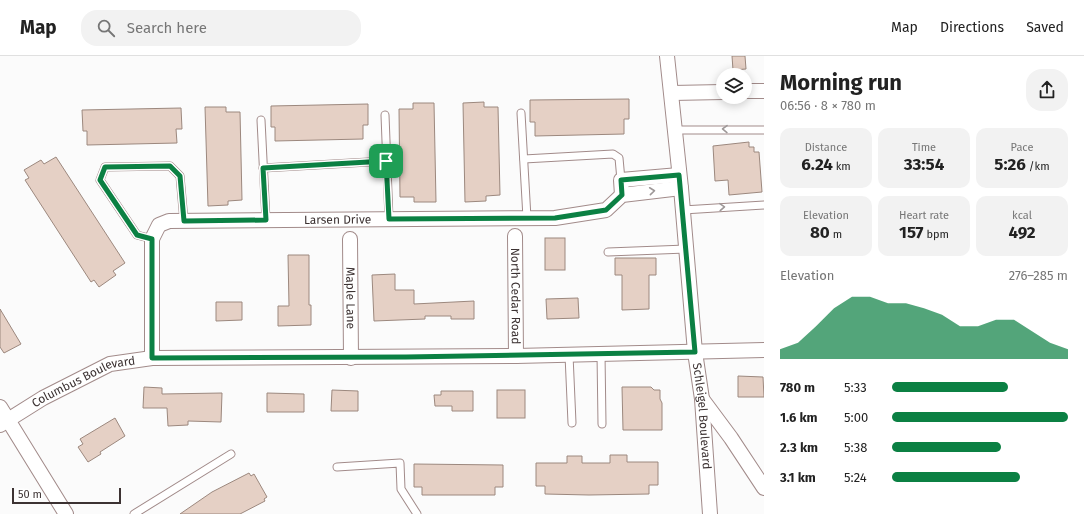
<!DOCTYPE html>
<meta charset="utf-8">
<style>
body{margin:0;font-family:"Fira Sans",sans-serif;background:#f2f2f2;color:#222;height:100vh;display:flex;flex-direction:column;font-size:15px;white-space:nowrap}
*{box-sizing:border-box;margin:0}
p{font-size:13px;color:#767676}
.icon{flex:none;width:22px;height:22px;fill:none;stroke:currentColor;stroke-width:2;stroke-linecap:round;stroke-linejoin:round}
.map{position:relative;flex:1;overflow:hidden}
.sheet{display:flex;flex-direction:column;background:#fff;width:320px}
.sheet>*{flex:none}
.controls{position:absolute;left:716px;top:12px;display:grid;gap:8px}
.controls a{display:grid;place-items:center;width:36px;height:36px;border-radius:50%;background:#fff;box-shadow:0 2px 10px #0003;font-size:20px}
.scale{position:absolute;left:12px;bottom:10px;width:109px;box-sizing:border-box;padding-left:4px;border:2px solid #3c3232;border-top:0;font-size:11px;line-height:14px;white-space:nowrap;color:#3c3232;-webkit-text-stroke:3px #fff;paint-order:stroke}
.pin{position:absolute;display:grid;place-items:center;width:34px;height:34px;color:#fff;margin:-17px;border-radius:8px;box-shadow:0 2px 6px #0006}
.round{display:grid;place-items:center;flex:none;width:42px;height:42px;border-radius:16px;background:#f2f2f2}
.head{display:flex;align-items:center;justify-content:space-between;height:68px;padding:0 16px}
h1{font-size:22px;font-weight:700;line-height:30px}
.metrics{display:grid;grid-template-columns:repeat(3,1fr);gap:6px;height:68px;padding:4px 16px}
.metrics div{display:grid;align-content:center;border-radius:10px;background:#f2f2f2;text-align:center}
.metrics b{font-size:17px;font-weight:700}
.metrics small{font-size:11px;font-weight:400}
.metrics p{font-size:11px}
.chart{height:112px;padding:8px 16px}
.chart p{display:flex;justify-content:space-between}
.chart svg{width:100%;height:72px;margin-top:4px;fill:#0b8043;opacity:.7}
ul{padding:0 16px;list-style:none;font-size:13px}
li{display:grid;grid-template-columns:64px 48px 1fr;align-items:center;height:30px}
li i{height:10px;border-radius:5px;background:#0b8043}
header{display:flex;align-items:center;gap:24px;box-sizing:border-box;height:56px;padding:0 20px;background:#fff;border-bottom:1px solid #e0e0e0}
header strong{font-size:19px}
nav{display:flex;gap:22px;margin-inline-start:auto;font-size:14px}
.search{width:280px;height:36px;background:#f2f2f2;display:flex;align-items:center;gap:10px;box-sizing:border-box;padding:0 14px;border-radius:16px;color:#767676;font-size:15px}
main{display:flex;flex:1;min-height:0}
.map>svg:first-child{display:block}
</style>
<header>
<strong>Map</strong>
<div class="search"><svg class="icon" aria-label="search" viewBox="0 0 24 24"><circle cx="10" cy="10" r="6"/><path d="M15 15l6 6"/></svg>Search here</div>
<nav><a>Map</a><a>Directions</a><a>Saved</a></nav>
</header>
<main>
<div class="map">
<svg width="764" height="458" viewBox="0 0 764 458">
<rect width="100%" height="100%" fill="#fbfbfb"/>
<g fill="#e5d0c5" stroke="#9c887e">
<path d="M732,0h13l1,13 -13,1z"/>
<path d="M629,43v20h-5v15l-89,2v-14h-5v-22z"/>
<path d="M484,46v5h14l2,88 -14,1v5l-21,1 -2,-99z"/>
<path d="M413,47h21l2,99h-22v-5h-14l-1,-88h14z"/>
<path d="M368,48v21h-5v14l-88,2v-14h-4v-21z"/>
<path d="M205,51h21v5h14l2,88 -14,1v4l-20,1z"/>
<path d="M181,52l1,21h-6l1,14 -90,2v-14h-4l-1,-21z"/>
<path d="M749,86v5h5v5h5l3,40 -33,3 -1,-15 -13,1 -2,-35z"/>
<path d="M56,101l69,106 -12,8 3,4 -17,12 -5,-7 -3,2 -66,-102 4,-2 -5,-8 17,-10 3,4z"/>
<rect x="545" y="182" width="20" height="32"/>
<path d="M288,199h21v50h2v20l-33,1v-20h11z"/>
<path d="M615,202h41v17h-7v34l-27,1v-35h-7z"/>
<path d="M395,218v16h19v14l60,-3v18h-23v-3h-26v3l-51,2 -2,-46z"/>
<path d="M578,242l1,20 -32,1 -1,-20z"/>
<path d="M216,246h26v18l-26,1z"/>
<path d="M0,253l21,35 -17,9 -4,-6z"/>
<path d="M738,320l25,1 1,20h-26z"/>
<path d="M144,331l18,1v6l60,-1 -1,29 -33,-1v4l-20,1 -1,-18h-24z"/>
<path d="M622,331h29l3,3h6v9l2,4v27h-39z"/>
<path d="M332,334l26,1v20h-27z"/>
<rect x="497" y="334" width="28" height="28"/>
<path d="M441,335h32v20h-21v-5h-17l-1,-11h7z"/>
<path d="M267,337l37,1v18h-37z"/>
<path d="M115,362l10,18 -25,16 1,2 -13,8 -10,-15 5,-3 -3,-5z"/>
<path d="M610,399h17v7h31v23h-9v9l-60,1 -44,-1v-8h-9v-23h31v-7h15v7h28z"/>
<path d="M414,408l89,1v22h-8v8h-73v-8h-8z"/>
<path d="M249,417l2,3 3,-2 13,23 -3,2 1,2 -25,13h-60l32,-22z"/>
</g>
<g fill="none" stroke-linecap="round" stroke-linejoin="round">
<defs>
<g id="service">
<path d="M521,57l6,105"/>
<path d="M385,59l4,104"/>
<path d="M261,64l5,100"/>
<path d="M675,74h89"/>
<path d="M524,103l89,-5 6,4 2,22"/>
<path d="M263,112l123,-7"/>
<path d="M683,154l81,-5"/>
<path d="M152,183l-15,-4 -37,-55 5,-13 65,-1 10,10 4,45"/>
<path d="M608,196l78,-3"/>
<path d="M601,298l1,70"/>
<path d="M569,299l3,68"/>
<path d="M337,411l63,-4 1,26 16,25"/>
<path d="M134,458l97,-60"/>
</g>
<g id="minor">
<path id="s1" d="M667,0l14,132 14,164 7,47 8,115"/>
<path d="M745,35h19"/>
<path d="M672,37l51,-1"/>
<path d="M622,139l-1,-15 58,-5"/>
<path id="s2" d="M515,180l1,120"/>
<path id="s3" d="M350,183l1,119"/>
<path id="s4" d="M152,302v-119l7,-14 10,-4 386,-3 51,-8 16,-15 59,-7"/>
<path d="M702,343l29,39 33,50"/>
<path d="M0,351l66,107"/>
<path id="s5" d="M0,369l43,-27 67,-34 42,-6 364,-2 248,-6"/>
</g>
</defs>
<use href="#service" stroke="#a28b8a" stroke-width="9"/>
<use href="#minor" stroke="#a28b8a" stroke-width="16"/>
<use href="#service" stroke="#fff" stroke-width="7"/>
<use href="#minor" stroke="#fff" stroke-width="14"/>
</g>
<defs><path id="oneway-chevron" d="M-2-3.5L2.5 0L-2 3.5" fill="none" stroke-width="1.6" stroke-linecap="round" stroke-linejoin="round"/></defs>
<g stroke="#9e9898">
<use href="#oneway-chevron" transform="translate(725 73) rotate(-179)"/>
<use href="#oneway-chevron" transform="translate(652 135) rotate(-6)"/>
<use href="#oneway-chevron" transform="translate(722 151) rotate(-3)"/>
</g>
<g fill="none" stroke-linecap="round" stroke-linejoin="round">
<defs>
<path id="route" d="M386,105l3,58 166,-1 51,-8 16,-15 -1,-15 58,-5 16,177 -289,5 -254,1v-119l-15,-4 -37,-55 5,-13 65,-1 10,10 4,45 82,-1 -3,-52z"/>
</defs>
<use href="#route" stroke="#fff" stroke-width="8"/>
<use href="#route" stroke="#0b8043" stroke-width="5"/>
</g>
<g text-anchor="middle" dominant-baseline="central" stroke-width="3" stroke-linejoin="round" paint-order="stroke">
<g font-size="12" fill="#3c3232" stroke="#fff">
<text stroke="none"><textPath href="#s4" startOffset="314">Larsen Drive</textPath></text>
<text stroke="none"><textPath href="#s2" startOffset="60">North Cedar Road</textPath></text>
<text stroke="none"><textPath href="#s3" startOffset="59">Maple Lane</textPath></text>
<text stroke="none"><textPath href="#s5" startOffset="95">Columbus Boulevard</textPath></text>
<text stroke="none"><textPath href="#s1" startOffset="362">Schleigel Boulevard</textPath></text>
</g>
</g>
</svg>
<div class="controls">
<a><svg class="icon" aria-label="layers" viewBox="0 0 24 24"><path d="M12 4l9 5-9 5-9-5zM3 14l9 5 9-5"/></svg></a>
</div>
<div class="scale">50 m</div>
<div class="pin" style="left:386px;top:105px;background:#1e9e55"><svg class="icon" aria-label="arrive" viewBox="0 0 24 24"><path d="M6 21V4h12l-3 4 3 4H6"/></svg></div>
</div>
<section class="sheet">
<div class="head"><div><h1>Morning run</h1><p>06:56 · 8 × 780 m</p></div><a class="round"><svg class="icon" aria-label="share" viewBox="0 0 24 24"><path d="M12 15V3M7 8l5-5 5 5M5 13v7h14v-7"/></svg></a></div>
<div class="metrics">
<div><p>Distance</p><b>6.24<small> km</small></b></div>
<div><p>Time</p><b>33:54</b></div>
<div><p>Pace</p><b>5:26<small> /km</small></b></div>
</div>
<div class="metrics">
<div><p>Elevation</p><b>80<small> m</small></b></div>
<div><p>Heart rate</p><b>157<small> bpm</small></b></div>
<div><p>kcal</p><b>492</b></div>
</div>
<div class="chart"><p><span>Elevation</span>276–285 m</p>
<svg viewBox="0 0 160 44" preserveAspectRatio="none"><path d="M0 44V38L10 34L20 24L30 13L40 6L50 6L60 10L70 10L80 13L90 17L100 24L110 24L120 20L130 20L140 27L150 34L160 38V44z"/></svg>
</div>
<ul>
<li><b>780 m</b>5:33<i style="width:66%"></i></li>
<li><b>1.6 km</b>5:00<i style="width:100%"></i></li>
<li><b>2.3 km</b>5:38<i style="width:62%"></i></li>
<li><b>3.1 km</b>5:24<i style="width:73%"></i></li>
</ul>
</section>
</main>
